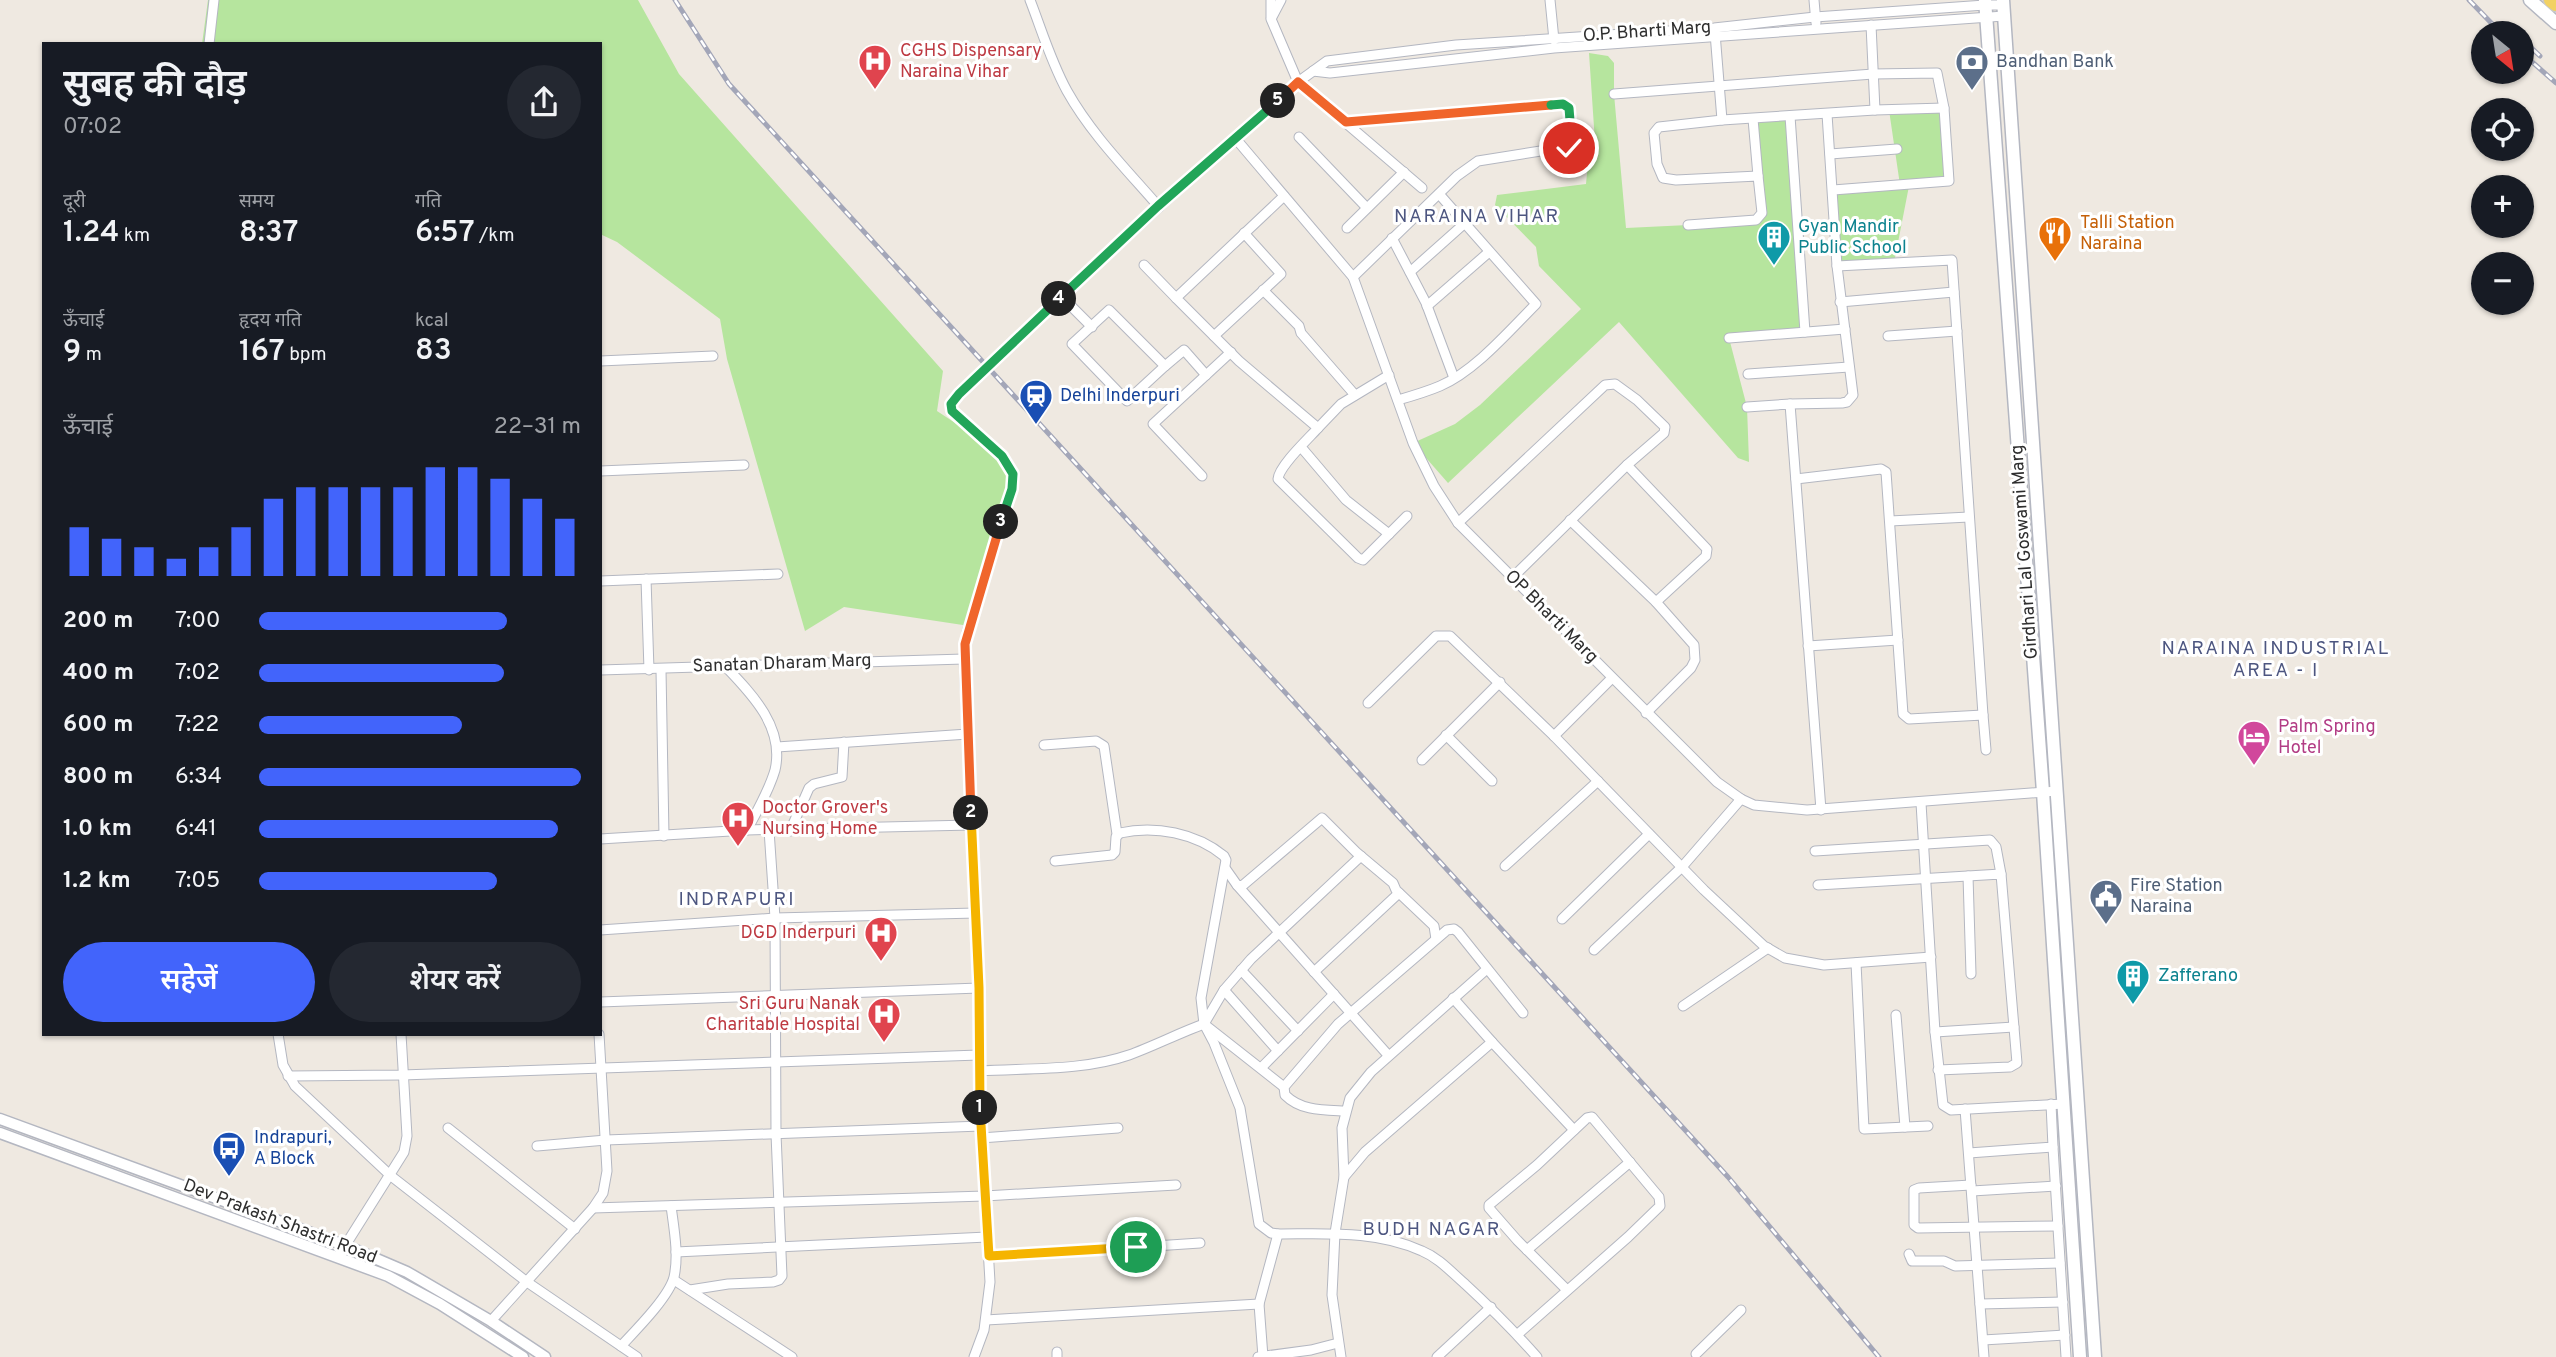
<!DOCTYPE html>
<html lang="hi">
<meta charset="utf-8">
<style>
body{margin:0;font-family:Overpass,"Noto Sans Devanagari",sans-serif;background:#242831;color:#f1f3f6;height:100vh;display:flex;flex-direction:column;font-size:26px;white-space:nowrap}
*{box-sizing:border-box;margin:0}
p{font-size:23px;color:#9ea1a6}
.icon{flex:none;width:38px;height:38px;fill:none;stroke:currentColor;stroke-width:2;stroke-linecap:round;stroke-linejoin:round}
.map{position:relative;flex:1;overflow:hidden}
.drawer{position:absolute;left:42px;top:42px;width:560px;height:994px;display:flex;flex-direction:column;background:#171b24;border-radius:0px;box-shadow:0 2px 5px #0004}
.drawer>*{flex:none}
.needle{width:46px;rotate:150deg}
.buttons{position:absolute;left:2471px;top:21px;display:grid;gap:14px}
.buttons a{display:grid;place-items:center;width:63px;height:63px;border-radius:50%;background:#171b24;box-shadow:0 2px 5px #0004;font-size:35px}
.pin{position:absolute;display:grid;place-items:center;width:60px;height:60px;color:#fff;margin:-30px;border:4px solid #fff;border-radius:50%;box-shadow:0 2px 7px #0007}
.km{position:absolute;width:35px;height:35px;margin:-18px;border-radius:50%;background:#222;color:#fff;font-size:19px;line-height:35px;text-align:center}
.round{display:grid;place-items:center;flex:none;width:74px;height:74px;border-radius:37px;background:#242831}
.overview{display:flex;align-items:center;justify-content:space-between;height:119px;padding:0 21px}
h1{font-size:38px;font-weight:600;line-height:52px}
.stats{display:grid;grid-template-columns:repeat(3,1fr);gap:10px;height:119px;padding:7px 21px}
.stats div{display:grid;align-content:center}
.stats b{font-size:30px;font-weight:600}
.stats small{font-size:19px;font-weight:400}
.stats p{font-size:19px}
.chart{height:196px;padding:14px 21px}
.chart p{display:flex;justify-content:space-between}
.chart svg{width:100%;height:126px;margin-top:7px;stroke:#4264fb;stroke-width:6}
.button{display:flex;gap:14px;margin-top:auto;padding:14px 21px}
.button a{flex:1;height:80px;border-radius:42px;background:#4264fb;color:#fff;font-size:28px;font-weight:600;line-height:80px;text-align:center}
.button a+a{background:#242831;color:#f1f3f6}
ul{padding:0 21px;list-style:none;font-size:23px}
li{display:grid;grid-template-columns:112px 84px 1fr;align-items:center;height:52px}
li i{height:18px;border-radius:9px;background:#4264fb}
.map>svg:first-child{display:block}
</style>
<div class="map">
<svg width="2556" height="1357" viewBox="0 0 2556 1357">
<rect width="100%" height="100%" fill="#efe9e1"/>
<g fill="#b6e59e">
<path d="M208,0h430l41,74 264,297 -6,40 73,48 8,14 -42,154 -132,-20 -39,24 -78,-272 -7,-40 -103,-77 -17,-8v-190h-398z"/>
<path d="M1589,53l19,3 6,7v31l12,134 62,-3 71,-8 -6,-98 37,-3 15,216 -76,6 18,69 2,55 -11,-4 -119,-136 -171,161 -35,-40 42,-19 25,-19 101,-96 -42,-43 -3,-19 -41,-42 2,-10 89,-11 3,-32 6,-10z"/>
<path d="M1944,108l7,72 -42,6 -15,77 -57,3 -4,-76 67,-5 -11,-75z"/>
</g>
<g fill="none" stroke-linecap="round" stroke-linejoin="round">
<defs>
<g id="minor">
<path d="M1030,0c12,31 21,62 37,91 24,43 60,79 92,116"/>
<path d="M1271,0v17"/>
<path d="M1281,0l-10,19 27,63 124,106"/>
<path d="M1550,0l4,40"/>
<path d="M1814,0l2,23"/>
<path d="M1871,25l4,85"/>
<path d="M209,44l5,-44"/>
<path d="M1313,71l17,2 224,-25 450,-32"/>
<path d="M1614,94l259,-20 64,-1 7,35 5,73 -116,9"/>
<path d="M1827,114l10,152"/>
<path d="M1790,116l15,216"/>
<path d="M1753,119l5,57"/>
<path d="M1722,120l153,-10 69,-2"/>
<path d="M1346,122l217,-18 6,4 3,38 -94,15 -21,15 -104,101"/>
<path d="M1299,137l68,71"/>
<path d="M1236,139l117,138 60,166 21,43 24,37 259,259 24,17 13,6 53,5 250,-19"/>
<path d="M1830,154l67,-5"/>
<path d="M1284,196l-108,102 63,63 79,67 23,-24 48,-29"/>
<path d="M1688,225l68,-5 6,-7 -4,-37 -82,4 -13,-2 -6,-14 -3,-31 5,-6 63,-7 -7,-87"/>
<path d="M1347,228l57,-56"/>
<path d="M1392,238l34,65 28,75"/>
<path d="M1144,265l32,33"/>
<path d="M1410,272l55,-49"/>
<path d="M1263,290l36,36 2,7 54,62"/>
<path d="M1062,297l30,30"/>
<path d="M1840,302l114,-10"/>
<path d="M1427,306l62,-54"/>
<path d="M1109,310l56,56 -38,35 -55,-57z"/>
<path d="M1214,336l67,-62 -37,-41"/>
<path d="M1888,336l69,-5"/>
<path d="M1729,338l116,-9"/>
<path d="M1011,344l148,-137 139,-125 29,-21 129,-16 258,-17 101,-11 170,-12h18"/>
<path d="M600,361l113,-5"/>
<path d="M1165,366l19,-16 22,25"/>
<path d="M1748,374l101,-7"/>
<path d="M959,394l-8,10 1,7 55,51 6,12 -1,15 -45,143 -3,27 15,329 2,138 9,156 -6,48 -10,27"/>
<path d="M1398,400c14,-4 28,-8 42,-14 35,-15 69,-55 96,-82l-97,-110"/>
<path d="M1790,404l52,-1 5,-1 6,-7 -16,-129 115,-6 31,455"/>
<path d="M1747,407l43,-3 31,406"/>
<path d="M1301,447l45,53 43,34 -26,26 -5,-2 -80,-79c1,-13 30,-40 40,-51"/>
<path d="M1627,465l80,84 -1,7 -50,46"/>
<path d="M600,471l144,-6"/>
<path d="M1202,476l-49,-52 78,-72"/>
<path d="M1796,479l85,-10 5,3 17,242 6,5 74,-4 3,35"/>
<path d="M1570,520l86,82 38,43 1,15 -4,8 -45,45"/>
<path d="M1890,521l79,-4"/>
<path d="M1458,523l147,-138 10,-1 22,16 28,27 -1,6 -37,32 -115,113"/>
<path d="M1389,534l18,-18"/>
<path d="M646,579l3,91"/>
<path d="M600,581l178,-7"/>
<path d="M1808,646l90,-6"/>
<path d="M724,665c27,28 61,62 51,105 -6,21 -18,41 -28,60"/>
<path d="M600,670l364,-11"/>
<path d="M661,670l3,166"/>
<path d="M1368,703l68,-67h14l104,100 150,154 60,56 21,12 39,7 107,-8"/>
<path d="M1446,735l46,46"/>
<path d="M1554,736l58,-58"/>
<path d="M1044,745l52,-4 8,5 13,88"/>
<path d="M777,747l191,-13"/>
<path d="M1422,760l78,-78"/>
<path d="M1921,803l14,229 8,73 8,5 113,-6"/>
<path d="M790,831l19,-43 5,-4 28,-7 2,-35"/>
<path d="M600,839l147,-9 225,-5"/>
<path d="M1815,851l175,-11 6,7 5,27"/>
<path d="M1055,861l57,-6 3,-3 1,-15 4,-4c35,-8 76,0 104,23l2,4 -25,138 3,26 80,63"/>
<path d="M1505,866l93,-85"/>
<path d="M1225,868l12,17 5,1 80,-68 34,34 37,31 3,7 38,36 2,13"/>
<path d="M1968,876l3,98"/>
<path d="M1237,885l151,170"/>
<path d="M1818,885l183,-11 16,189 -7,4 -72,3"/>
<path d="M1562,919l87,-85"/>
<path d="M600,930l175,-12 201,-5"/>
<path d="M1594,950l88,-83 59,-68"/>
<path d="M1856,963l8,166 64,-3"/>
<path d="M1241,970l57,61"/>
<path d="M1314,972l85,-79"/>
<path d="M1224,990l54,61"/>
<path d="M1453,998l39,44"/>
<path d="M600,1002l379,-14"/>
<path d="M1683,1006l85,-58"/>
<path d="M1896,1015l9,112"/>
<path d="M1204,1024l20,-34 27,-31 110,-103"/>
<path d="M1935,1032l79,-5"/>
<path d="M278,1034l5,31 12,21 96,90 136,106 110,75"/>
<path d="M1262,1067l72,-73"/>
<path d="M980,1071c48,-3 103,0 149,-16 25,-9 50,-22 75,-31l10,19 26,65 19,116 12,9 7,1c47,0 99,-4 144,17 17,7 29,21 43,33 25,23 49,47 72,73"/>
<path d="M288,1076l114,-1 577,-20"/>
<path d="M1965,1109l19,248"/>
<path d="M1345,1111c-22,-1 -44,0 -60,-16l-1,-8 54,-63 109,-94 7,-1 4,3 65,81"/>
<path d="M448,1128l127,101"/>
<path d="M981,1138l137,-10"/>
<path d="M537,1146l69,-6 375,-14"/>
<path d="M2053,1147l13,210"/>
<path d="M1969,1153l84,-6 -2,-43"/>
<path d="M1344,1177l21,-25 127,-110 82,88"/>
<path d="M1971,1185l-52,3 -5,2v35l4,3 140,-2"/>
<path d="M1972,1191l84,-5"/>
<path d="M593,1208l392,-12 191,-11"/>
<path d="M1527,1250l103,-88"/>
<path d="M676,1252l311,-15"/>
<path d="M1909,1254l3,7h32l11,5 105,-3"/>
<path d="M338,1257l66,-105 3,-16 -6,-102"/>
<path d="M989,1257l211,-14"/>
<path d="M674,1280l118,77"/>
<path d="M690,1290l38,-6 45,-2 6,-2 3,-4 -6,-142 -1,-216 -6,-88"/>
<path d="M1259,1304l4,53"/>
<path d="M1980,1304l83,-2"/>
<path d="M986,1320l273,-16 19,-70"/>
<path d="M491,1321l102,-113 10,-15 4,-22 -8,-137"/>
<path d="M1518,1334l110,-97 32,-31 -1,-9 -67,-80 -5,1 -50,47 -48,40v3l28,32 50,50"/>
<path d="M1983,1340l82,-5"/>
<path d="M621,1346c14,-15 48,-49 53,-69 5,-22 0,-48 -3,-71"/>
<path d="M1057,1352v5"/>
<path d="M1696,1354l45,-44"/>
<path d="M1258,1357l53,-7 27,-7"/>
<path d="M1341,1357l-9,-62 3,-62 9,-56 -2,-49 8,-30 21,-26 116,-103"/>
<path d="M1437,1357l54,-50"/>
</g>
<g id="tertiary">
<path d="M0,1119l344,126 63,27 84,49 54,36"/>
<path d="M0,1133l388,143 52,28 83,53"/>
</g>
<g id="secondary">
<path d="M1985,0l58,792 37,565"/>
<path d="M2003,0l92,1357"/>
<path d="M2530,0l26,23"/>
</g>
<path id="primary" d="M2551,0l5,4"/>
</defs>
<use href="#minor" stroke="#b4b7c1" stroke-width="11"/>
<use href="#tertiary" stroke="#b4b7c1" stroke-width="13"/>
<use href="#secondary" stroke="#b4b7c1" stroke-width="15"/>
<use href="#primary" stroke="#c9c9c9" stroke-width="17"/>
<use href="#minor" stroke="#fff" stroke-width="9"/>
<use href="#tertiary" stroke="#fff" stroke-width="10"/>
<use href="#secondary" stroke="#fff" stroke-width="12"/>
<use href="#primary" stroke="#f2d163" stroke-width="14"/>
<defs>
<g id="rail">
<path d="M675,0l54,84 999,1093 151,180"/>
<path d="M2469,0l32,33"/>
<path d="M2522,39l18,17"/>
<path d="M2522,53l34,30"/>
</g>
</defs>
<use href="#rail" stroke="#a3a6b8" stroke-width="5"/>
<use href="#rail" stroke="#fff" stroke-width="2.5" stroke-dasharray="8" stroke-linecap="butt"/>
<defs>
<path id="minor-bridge" d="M959,394l52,-50"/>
</defs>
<use href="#minor-bridge" stroke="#b4b7c1" stroke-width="11" stroke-linecap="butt"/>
<use href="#minor-bridge" stroke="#fff" stroke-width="9"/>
</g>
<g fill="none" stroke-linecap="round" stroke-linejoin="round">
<defs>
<path id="split-1" d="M980,1108l9,148 147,-9"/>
<path id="split-2" d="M971,813l8,175 1,120"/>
<path id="split-3" d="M971,813l-6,-169 36,-122"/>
<path id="split-4" d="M1001,522l11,-33 1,-15 -11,-18 -50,-45 -1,-7 8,-10 100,-95"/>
<path id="split-5" d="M1059,299l99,-93 120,-105"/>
<path id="split-6" d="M1278,101l20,-19 48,40 205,-17"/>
<path id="split-7" d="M1551,105l12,-1 6,4 3,38 -3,2"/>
</defs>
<use href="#split-1" stroke="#fff" stroke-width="14"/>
<use href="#split-2" stroke="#fff" stroke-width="14"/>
<use href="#split-3" stroke="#fff" stroke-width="14"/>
<use href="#split-4" stroke="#fff" stroke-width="14"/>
<use href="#split-5" stroke="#fff" stroke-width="14"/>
<use href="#split-6" stroke="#fff" stroke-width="14"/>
<use href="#split-7" stroke="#fff" stroke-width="14"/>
<use href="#split-1" stroke="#f5b400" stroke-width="9"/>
<use href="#split-2" stroke="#f5b400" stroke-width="9"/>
<use href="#split-3" stroke="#f0652b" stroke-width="9"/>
<use href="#split-4" stroke="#22a559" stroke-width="9"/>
<use href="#split-5" stroke="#22a559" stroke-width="9"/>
<use href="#split-6" stroke="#f0652b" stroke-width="9"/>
<use href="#split-7" stroke="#22a559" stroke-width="9"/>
</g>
<defs>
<symbol id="hospital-pin" viewBox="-11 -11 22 30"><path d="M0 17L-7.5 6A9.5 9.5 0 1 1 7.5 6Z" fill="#e0444e" stroke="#fff"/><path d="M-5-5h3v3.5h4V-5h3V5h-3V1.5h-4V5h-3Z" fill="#fff"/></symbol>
<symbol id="bank-pin" viewBox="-11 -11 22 30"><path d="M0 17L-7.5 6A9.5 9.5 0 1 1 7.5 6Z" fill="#5c6f8a" stroke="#fff"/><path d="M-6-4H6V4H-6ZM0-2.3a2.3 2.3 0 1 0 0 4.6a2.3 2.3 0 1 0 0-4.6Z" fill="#fff"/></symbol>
<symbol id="restaurant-pin" viewBox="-11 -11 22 30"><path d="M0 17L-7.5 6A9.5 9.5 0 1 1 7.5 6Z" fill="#e8710a" stroke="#fff"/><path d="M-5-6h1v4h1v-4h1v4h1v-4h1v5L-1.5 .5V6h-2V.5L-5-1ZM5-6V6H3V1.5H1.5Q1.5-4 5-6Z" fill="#fff"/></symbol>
<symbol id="building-pin" viewBox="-11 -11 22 30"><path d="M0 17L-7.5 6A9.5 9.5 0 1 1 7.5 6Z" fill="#0f9aa8" stroke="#fff"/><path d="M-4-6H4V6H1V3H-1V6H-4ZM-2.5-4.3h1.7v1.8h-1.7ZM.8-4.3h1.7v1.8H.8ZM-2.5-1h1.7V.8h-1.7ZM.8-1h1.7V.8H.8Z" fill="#fff"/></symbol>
<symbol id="station-pin" viewBox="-11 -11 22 30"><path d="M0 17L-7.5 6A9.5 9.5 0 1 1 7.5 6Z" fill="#1a4fb4" stroke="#fff"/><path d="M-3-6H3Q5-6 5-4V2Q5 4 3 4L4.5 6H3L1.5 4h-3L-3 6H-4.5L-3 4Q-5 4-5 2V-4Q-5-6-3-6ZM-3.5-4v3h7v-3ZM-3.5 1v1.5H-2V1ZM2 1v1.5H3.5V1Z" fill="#fff"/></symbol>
<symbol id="hotel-pin" viewBox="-11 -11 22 30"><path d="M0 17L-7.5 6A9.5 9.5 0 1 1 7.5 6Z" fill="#d1479c" stroke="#fff"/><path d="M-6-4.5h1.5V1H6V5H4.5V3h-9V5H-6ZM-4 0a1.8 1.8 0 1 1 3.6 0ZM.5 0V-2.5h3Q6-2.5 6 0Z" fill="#fff"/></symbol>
<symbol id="civic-pin" viewBox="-11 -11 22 30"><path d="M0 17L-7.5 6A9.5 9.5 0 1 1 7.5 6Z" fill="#5c6f8a" stroke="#fff"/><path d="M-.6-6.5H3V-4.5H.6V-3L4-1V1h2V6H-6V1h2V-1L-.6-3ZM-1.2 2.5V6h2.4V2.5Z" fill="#fff"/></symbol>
<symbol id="bus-pin" viewBox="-11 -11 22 30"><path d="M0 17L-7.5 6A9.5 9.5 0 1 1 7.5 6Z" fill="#1a4fb4" stroke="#fff"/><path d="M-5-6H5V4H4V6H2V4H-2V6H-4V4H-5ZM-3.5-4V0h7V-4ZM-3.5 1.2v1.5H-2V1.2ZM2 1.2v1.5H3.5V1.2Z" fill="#fff"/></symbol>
</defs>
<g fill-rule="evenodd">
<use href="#hospital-pin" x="856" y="42" width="38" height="52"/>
<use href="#bank-pin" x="1953" y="43" width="38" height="52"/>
<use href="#restaurant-pin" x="2036" y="214" width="38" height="52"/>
<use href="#building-pin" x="1755" y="218" width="38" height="52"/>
<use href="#station-pin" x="1017" y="377" width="38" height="52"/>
<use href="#hotel-pin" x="2235" y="718" width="38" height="52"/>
<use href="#hospital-pin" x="719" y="799" width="38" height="52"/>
<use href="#civic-pin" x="2087" y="877" width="38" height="52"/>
<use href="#hospital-pin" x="862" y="914" width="38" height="52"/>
<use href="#building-pin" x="2114" y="957" width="38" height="52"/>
<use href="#hospital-pin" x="865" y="995" width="38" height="52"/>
<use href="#bus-pin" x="210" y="1129" width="38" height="52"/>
</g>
<g text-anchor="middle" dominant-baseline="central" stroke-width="6" stroke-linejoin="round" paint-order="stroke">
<g font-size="18" fill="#2e2e2e" stroke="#fff">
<text transform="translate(1647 32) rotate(-4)">O.P. Bharti Marg</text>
<text transform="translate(2025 552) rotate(-94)">Girdhari Lal Goswami Marg</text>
<text transform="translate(1551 617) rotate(45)">OP Bharti Marg</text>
<text transform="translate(782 664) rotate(-2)">Sanatan Dharam Marg</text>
<text transform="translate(280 1222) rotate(21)">Dev Prakash Shastri Road</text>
</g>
<g font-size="18" fill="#be3a42" stroke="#fff" text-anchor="start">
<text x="900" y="51">CGHS Dispensary<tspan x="900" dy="21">Naraina Vihar</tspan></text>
<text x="762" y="808">Doctor Grover's<tspan x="762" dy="21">Nursing Home</tspan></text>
<text x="856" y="933" text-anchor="end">DGD Inderpuri</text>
<text x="860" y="1004" text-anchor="end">Sri Guru Nanak<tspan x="860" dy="21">Charitable Hospital</tspan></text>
</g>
<g font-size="18" fill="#4e5e75" stroke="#fff" text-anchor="start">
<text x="1996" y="62">Bandhan Bank</text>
<text x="2130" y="886">Fire Station<tspan x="2130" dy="21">Naraina</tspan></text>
</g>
<g font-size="18" fill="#c56008" stroke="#fff" text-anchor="start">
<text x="2080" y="223">Talli Station<tspan x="2080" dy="21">Naraina</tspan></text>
</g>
<g font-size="18" fill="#0d838f" stroke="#fff" text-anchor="start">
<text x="1798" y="227">Gyan Mandir<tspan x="1798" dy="21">Public School</tspan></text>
<text x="2158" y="976">Zafferano</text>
</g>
<g font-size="18" fill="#164399" stroke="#fff" text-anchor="start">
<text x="1060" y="396">Delhi Inderpuri</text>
<text x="254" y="1138">Indrapuri,<tspan x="254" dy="21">A Block</tspan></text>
</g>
<g font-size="18" fill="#b23c85" stroke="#fff" text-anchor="start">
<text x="2278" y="727">Palm Spring<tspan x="2278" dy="21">Hotel</tspan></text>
</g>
<g font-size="19" letter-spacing="2" fill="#4d5680" stroke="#fff">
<text x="1477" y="217">NARAINA VIHAR</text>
<text x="2276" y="649">NARAINA INDUSTRIAL<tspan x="2276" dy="22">AREA - I</tspan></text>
<text x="737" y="900">INDRAPURI</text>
<text x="1432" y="1230">BUDH NAGAR</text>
</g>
</g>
</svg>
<div class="buttons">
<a><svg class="needle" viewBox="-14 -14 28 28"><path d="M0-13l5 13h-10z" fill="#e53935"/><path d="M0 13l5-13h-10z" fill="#9ea1a6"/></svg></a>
<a><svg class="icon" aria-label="locate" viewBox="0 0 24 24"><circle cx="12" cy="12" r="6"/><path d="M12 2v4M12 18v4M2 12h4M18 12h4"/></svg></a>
<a>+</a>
<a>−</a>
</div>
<div class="pin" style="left:1136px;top:1247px;background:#1e9e55"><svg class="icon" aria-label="arrive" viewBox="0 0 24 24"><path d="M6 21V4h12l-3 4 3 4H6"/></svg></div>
<div class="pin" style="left:1569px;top:148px;background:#d93025"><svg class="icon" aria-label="check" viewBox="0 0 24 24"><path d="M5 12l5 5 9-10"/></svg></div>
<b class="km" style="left:980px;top:1108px">1</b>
<b class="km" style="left:971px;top:813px">2</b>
<b class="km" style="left:1001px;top:522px">3</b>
<b class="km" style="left:1059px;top:299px">4</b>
<b class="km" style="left:1278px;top:101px">5</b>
<section class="drawer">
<div class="overview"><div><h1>सुबह की दौड़</h1><p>07:02</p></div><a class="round"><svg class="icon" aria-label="share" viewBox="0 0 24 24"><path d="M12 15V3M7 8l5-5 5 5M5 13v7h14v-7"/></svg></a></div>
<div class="stats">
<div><p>दूरी</p><b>1.24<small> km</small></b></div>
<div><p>समय</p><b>8:37</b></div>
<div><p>गति</p><b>6:57<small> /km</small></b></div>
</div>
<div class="stats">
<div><p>ऊँचाई</p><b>9<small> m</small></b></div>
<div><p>हृदय गति</p><b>167<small> bpm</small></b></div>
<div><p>kcal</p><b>83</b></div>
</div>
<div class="chart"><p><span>ऊँचाई</span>22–31 m</p>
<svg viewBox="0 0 160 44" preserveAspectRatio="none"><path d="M5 44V27M15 44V31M25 44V34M35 44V38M45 44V34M55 44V27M65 44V17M75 44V13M85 44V13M95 44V13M105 44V13M115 44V6M125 44V6M135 44V10M145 44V17M155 44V24"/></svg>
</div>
<ul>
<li><b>200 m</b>7:00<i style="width:77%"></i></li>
<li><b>400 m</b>7:02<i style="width:76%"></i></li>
<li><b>600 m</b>7:22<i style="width:63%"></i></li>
<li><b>800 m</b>6:34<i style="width:100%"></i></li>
<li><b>1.0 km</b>6:41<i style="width:93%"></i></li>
<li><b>1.2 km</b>7:05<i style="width:74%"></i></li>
</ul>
<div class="button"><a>सहेजें</a><a>शेयर करें</a></div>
</section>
</div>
